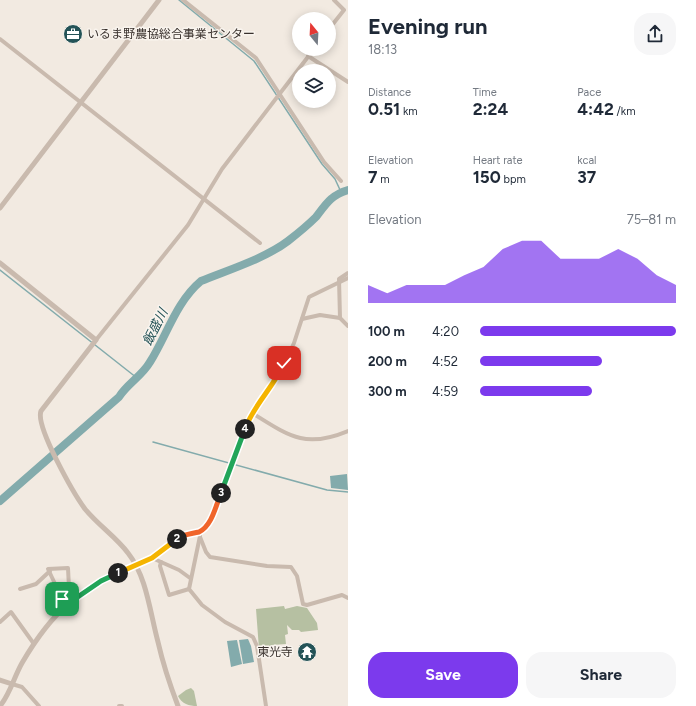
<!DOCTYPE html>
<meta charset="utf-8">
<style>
body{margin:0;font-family:Figtree,"Noto Sans JP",sans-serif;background:#f6f6f7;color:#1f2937;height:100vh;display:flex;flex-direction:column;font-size:15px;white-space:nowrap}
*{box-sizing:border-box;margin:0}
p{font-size:13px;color:#747a83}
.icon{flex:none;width:22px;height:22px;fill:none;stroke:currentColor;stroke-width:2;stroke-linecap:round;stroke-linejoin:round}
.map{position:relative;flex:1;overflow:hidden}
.side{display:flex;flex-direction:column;background:#fff;width:348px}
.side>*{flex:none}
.needle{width:26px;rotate:342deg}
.buttons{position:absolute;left:292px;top:12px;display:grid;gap:8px}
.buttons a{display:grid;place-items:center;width:44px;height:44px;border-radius:50%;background:#fff;box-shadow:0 2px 10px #0003;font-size:20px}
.pin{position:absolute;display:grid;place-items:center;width:34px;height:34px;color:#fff;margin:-17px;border-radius:8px;box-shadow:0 2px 6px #0006}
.km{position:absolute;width:20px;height:20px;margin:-10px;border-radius:50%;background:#222;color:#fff;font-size:11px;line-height:20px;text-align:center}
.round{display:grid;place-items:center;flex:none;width:42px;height:42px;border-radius:16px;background:#f6f6f7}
.headline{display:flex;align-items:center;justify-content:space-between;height:68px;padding:0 20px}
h1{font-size:22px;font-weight:700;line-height:30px}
.metrics{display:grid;grid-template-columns:repeat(3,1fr);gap:6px;height:68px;padding:4px 20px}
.metrics div{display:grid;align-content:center}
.metrics b{font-size:17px;font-weight:700}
.metrics small{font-size:11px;font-weight:400}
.metrics p{font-size:11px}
.chart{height:112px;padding:8px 20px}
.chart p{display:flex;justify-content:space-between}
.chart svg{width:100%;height:72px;margin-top:4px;fill:#7c3aed;opacity:.7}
.action{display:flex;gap:8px;margin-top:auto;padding:8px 20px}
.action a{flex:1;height:46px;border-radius:16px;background:#7c3aed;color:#fff;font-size:16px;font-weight:700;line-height:46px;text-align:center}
.action a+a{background:#f6f6f7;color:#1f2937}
ul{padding:0 20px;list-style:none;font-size:13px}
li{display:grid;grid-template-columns:64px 48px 1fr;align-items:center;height:30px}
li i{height:10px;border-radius:5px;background:#7c3aed}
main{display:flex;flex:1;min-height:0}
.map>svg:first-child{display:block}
</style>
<main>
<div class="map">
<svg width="348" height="706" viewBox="0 0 348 706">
<rect width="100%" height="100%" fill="#f2eae1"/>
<g fill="#b6c0a2">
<path d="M284,606l1,3 12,-3 10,2 10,15 1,7 -17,2 -2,-2h-7l-5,-5 1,9 -3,1 1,9 -14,1v2l-13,2 -3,-40z"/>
<path d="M191,688l3,3 3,15c-8,0 -15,-2 -19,-10l8,-6z"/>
</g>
<g fill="#83abac">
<path d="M347,474l1,16 -17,-2 -1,-12z"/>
<path d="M248,639l3,7 3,16 -11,2 -4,-24z"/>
<path d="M237,640l5,24 -11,3 -4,-26z"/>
</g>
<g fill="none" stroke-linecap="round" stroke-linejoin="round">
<g stroke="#83abac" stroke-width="1.5">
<path d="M179,0l75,61 68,103 13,15 6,13"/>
<path d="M0,270l137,108"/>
<path d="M153,442l174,48 21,2"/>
</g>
<path stroke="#83abac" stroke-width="8" d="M0,501l119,-104c8,-13 23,-21 31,-35 17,-27 26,-60 51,-81 27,-11 65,-23 87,-40 9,-7 20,-16 28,-24 10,-13 15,-22 32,-27"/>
<g stroke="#c9baae" stroke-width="4">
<path d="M183,0l73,58 68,104 17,19"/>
<path d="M329,29l15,-19 -10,-10"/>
<path d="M0,39l260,204"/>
<path d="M308,56l40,26"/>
<path d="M348,273l-9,6 1,39 8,8"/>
<path d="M302,319l18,-4 20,3"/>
<path d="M96,340l92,-115 34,-56 92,-120"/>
<path d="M252,413c37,23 53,36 96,18"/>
<path d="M200,536l-11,53 13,16 23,17 28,15 4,9 9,60"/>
<path d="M200,537l6,15 4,5 57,9 24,1 6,9 6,28 4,1 35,-10 6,3"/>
<path d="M152,558l27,12 11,8"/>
<path d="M161,562l-1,4 9,29 20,-6"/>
<path d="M136,565l18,-9 29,-21 17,-4 8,-6 40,-103 15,-26 15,-18 16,-35 15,-46 39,-19"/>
<path d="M20,589l16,-5 14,-13"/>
<path d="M65,605l-17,-36 20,-1 1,20 9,8"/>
<path d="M0,622l11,-10 23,32"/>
<path d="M12,684l10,3 17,19"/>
<path d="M119,706h3"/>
</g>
<g stroke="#c9baae" stroke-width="5">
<path d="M0,208l159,-208"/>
<path d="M0,263l96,77 -55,71c-6,15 33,83 44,98 13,16 31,28 43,44 19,24 22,60 30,89 5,22 12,43 20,64"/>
<path d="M0,680l12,4"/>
<path d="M0,706c10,-12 14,-29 22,-43 32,-55 57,-73 114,-98"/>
</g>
</g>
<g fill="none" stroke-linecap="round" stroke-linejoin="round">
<defs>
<path id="split-1" d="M62,599l4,6 35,-24 17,-8"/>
<path id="split-2" d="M118,573l34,-15 25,-19"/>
<path id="split-3" d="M177,539c7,-5 14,-5 22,-7 13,-6 17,-27 22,-39"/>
<path id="split-4" d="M221,493l24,-64"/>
<path id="split-5" d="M245,429c9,-25 29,-42 39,-66"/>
</defs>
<use href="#split-1" stroke="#fff" stroke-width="8"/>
<use href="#split-2" stroke="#fff" stroke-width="8"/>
<use href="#split-3" stroke="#fff" stroke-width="8"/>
<use href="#split-4" stroke="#fff" stroke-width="8"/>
<use href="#split-5" stroke="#fff" stroke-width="8"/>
<use href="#split-1" stroke="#22a559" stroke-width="5"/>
<use href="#split-2" stroke="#f5b400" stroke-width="5"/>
<use href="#split-3" stroke="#f0652b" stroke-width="5"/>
<use href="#split-4" stroke="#22a559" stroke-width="5"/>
<use href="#split-5" stroke="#f5b400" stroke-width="5"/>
</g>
<defs>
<symbol id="office-disc" viewBox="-11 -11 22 22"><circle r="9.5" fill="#245357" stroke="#f9f4ee"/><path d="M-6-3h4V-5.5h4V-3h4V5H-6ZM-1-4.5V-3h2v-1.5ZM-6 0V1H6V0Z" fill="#fff"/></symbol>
<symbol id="temple-disc" viewBox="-11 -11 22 22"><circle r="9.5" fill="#245357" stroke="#f9f4ee"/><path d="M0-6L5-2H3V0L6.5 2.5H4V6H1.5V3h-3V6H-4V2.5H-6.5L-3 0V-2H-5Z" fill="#fff"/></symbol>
</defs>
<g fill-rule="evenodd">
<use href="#office-disc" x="62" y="23" width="22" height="22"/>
<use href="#temple-disc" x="296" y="641" width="22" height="22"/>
</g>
<g text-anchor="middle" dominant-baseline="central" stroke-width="3" stroke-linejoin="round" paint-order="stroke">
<g font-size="12" fill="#38302c" stroke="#f9f4ee" text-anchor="start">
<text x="87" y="34">いるま野農協総合事業センター</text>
<text x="293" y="652" text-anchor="end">東光寺</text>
</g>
<g font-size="13" font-style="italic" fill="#245357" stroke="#f9f4ee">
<text transform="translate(155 327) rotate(-63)">飯盛川</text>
</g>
</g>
</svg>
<div class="buttons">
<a><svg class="needle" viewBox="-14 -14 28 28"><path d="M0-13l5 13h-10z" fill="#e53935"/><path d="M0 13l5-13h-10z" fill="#747a83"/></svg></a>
<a><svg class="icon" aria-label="layers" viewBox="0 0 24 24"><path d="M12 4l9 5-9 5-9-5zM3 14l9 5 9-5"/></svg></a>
</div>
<div class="pin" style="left:62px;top:599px;background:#1e9e55"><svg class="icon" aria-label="arrive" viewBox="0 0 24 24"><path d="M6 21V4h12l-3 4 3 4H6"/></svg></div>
<div class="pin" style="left:284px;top:363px;background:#d93025"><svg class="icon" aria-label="check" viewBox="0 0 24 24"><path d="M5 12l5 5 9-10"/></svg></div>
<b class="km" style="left:118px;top:573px">1</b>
<b class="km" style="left:177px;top:539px">2</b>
<b class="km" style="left:221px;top:493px">3</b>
<b class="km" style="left:245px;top:429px">4</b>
</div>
<section class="side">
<div class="headline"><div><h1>Evening run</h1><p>18:13</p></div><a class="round"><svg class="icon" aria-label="share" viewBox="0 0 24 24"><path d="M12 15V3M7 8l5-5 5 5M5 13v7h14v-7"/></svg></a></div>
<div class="metrics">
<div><p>Distance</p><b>0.51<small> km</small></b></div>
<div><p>Time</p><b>2:24</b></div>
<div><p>Pace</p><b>4:42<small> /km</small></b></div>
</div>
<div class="metrics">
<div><p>Elevation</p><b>7<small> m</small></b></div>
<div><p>Heart rate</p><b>150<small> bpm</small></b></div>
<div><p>kcal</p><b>37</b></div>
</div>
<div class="chart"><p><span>Elevation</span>75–81 m</p>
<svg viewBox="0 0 160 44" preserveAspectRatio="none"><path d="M0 44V33L10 38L20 33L30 33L40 33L50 27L60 22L70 11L80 6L90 6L100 17L110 17L120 17L130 11L140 17L150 27L160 33V44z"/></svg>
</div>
<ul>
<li><b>100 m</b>4:20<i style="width:100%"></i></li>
<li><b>200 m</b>4:52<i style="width:62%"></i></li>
<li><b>300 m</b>4:59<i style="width:57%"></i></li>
</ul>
<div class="action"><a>Save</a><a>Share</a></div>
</section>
</main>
